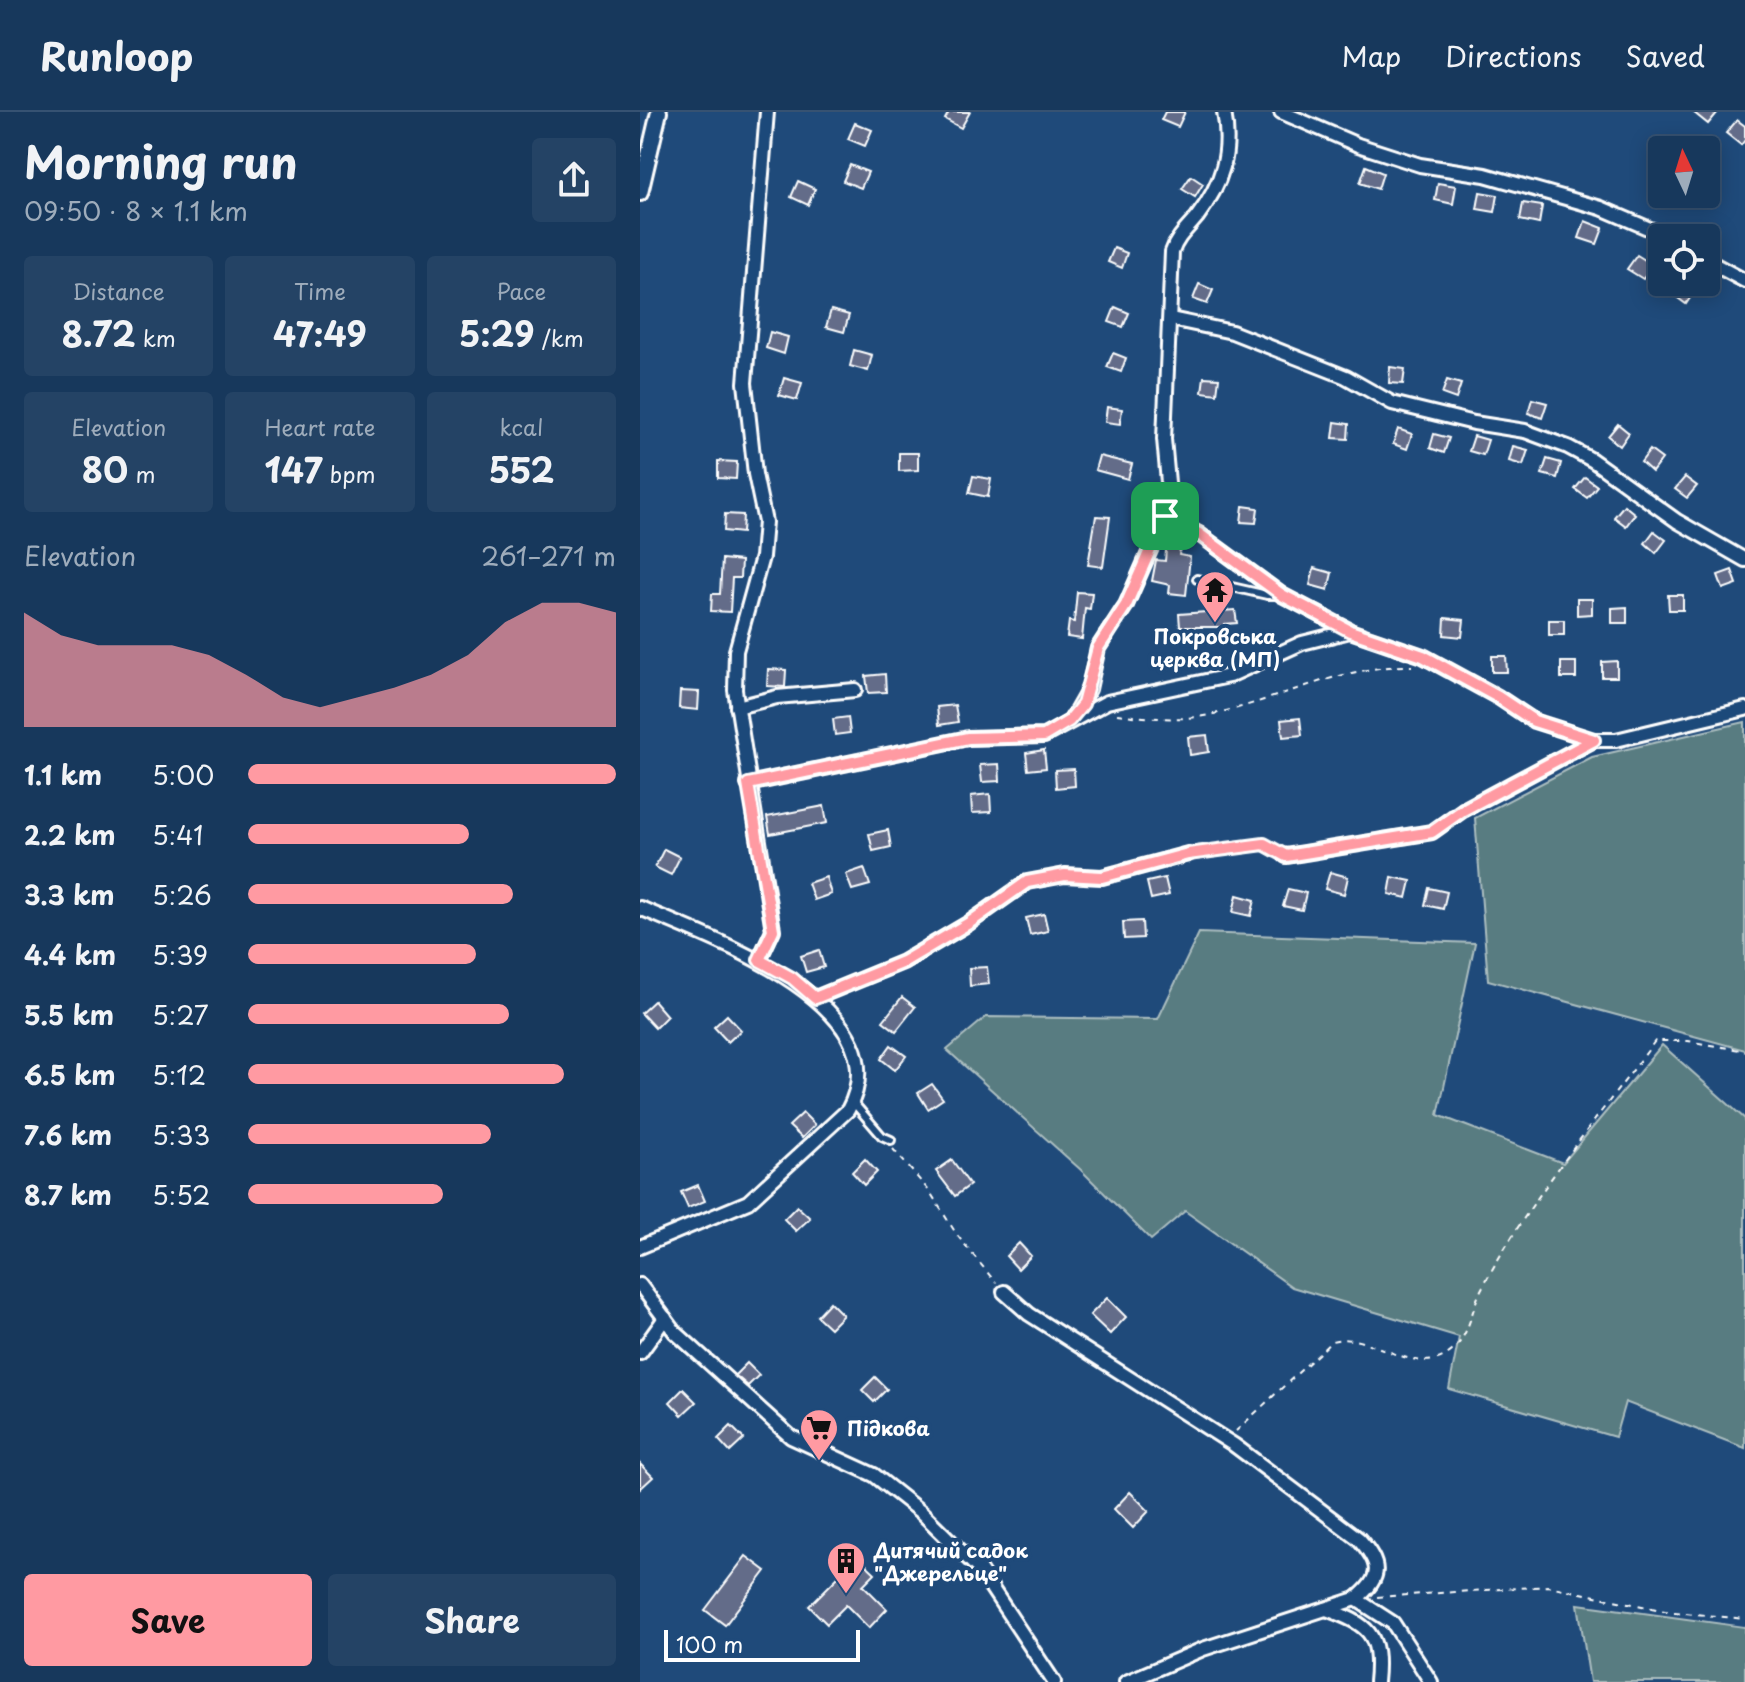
<!DOCTYPE html>
<meta charset="utf-8">
<style>
body{margin:0;font-family:"Playpen Sans",sans-serif;background:#244365;color:#f1f3f6;height:100vh;display:flex;flex-direction:column;font-size:30px;white-space:nowrap}
*{box-sizing:border-box;margin:0}
p{font-size:26px;color:#9eacbb}
.icon{flex:none;width:44px;height:44px;fill:none;stroke:currentColor;stroke-width:2;stroke-linecap:round;stroke-linejoin:round}
.map{position:relative;flex:1;overflow:hidden}
.side{display:flex;flex-direction:column;background:#17385c;width:640px}
.side>*{flex:none}
.needle{width:52px;rotate:356deg}
.fabs{position:absolute;left:1008px;top:24px;display:grid;gap:16px}
.fabs a{display:grid;place-items:center;width:72px;height:72px;border-radius:8px;background:#17385c;box-shadow:0 4px 20px #0003,0 0 0 2px #365272;font-size:40px}
.scale{position:absolute;left:24px;bottom:20px;width:196px;box-sizing:border-box;padding-left:8px;border:4px solid #fff;border-top:0;font-size:22px;line-height:28px;white-space:nowrap;color:#fff;-webkit-text-stroke:6px #1f4a7a;paint-order:stroke}
.pin{position:absolute;display:grid;place-items:center;width:68px;height:68px;color:#fff;margin:-34px;border-radius:16px;box-shadow:0 4px 12px #0006}
.round{display:grid;place-items:center;flex:none;width:84px;height:84px;border-radius:8px;background:#244365}
.overview{display:flex;align-items:center;justify-content:space-between;height:136px;padding:0 24px}
h1{font-size:44px;font-weight:700;line-height:60px}
.stats{display:grid;grid-template-columns:repeat(3,1fr);gap:12px;height:136px;padding:8px 24px}
.stats div{display:grid;align-content:center;border-radius:8px;background:#244365;text-align:center}
.stats b{font-size:34px;font-weight:700}
.stats small{font-size:22px;font-weight:400}
.stats p{font-size:22px}
.chart{height:224px;padding:16px 24px}
.chart p{display:flex;justify-content:space-between}
.chart svg{width:100%;height:144px;margin-top:8px;fill:#ff9aa2;opacity:.7}
.primary-button{display:flex;gap:16px;margin-top:auto;padding:16px 24px}
.primary-button a{flex:1;height:92px;border-radius:8px;background:#ff9aa2;color:#111;font-size:32px;font-weight:700;line-height:92px;text-align:center}
.primary-button a+a{background:#244365;color:#f1f3f6}
ul{padding:0 24px;list-style:none;font-size:26px}
li{display:grid;grid-template-columns:128px 96px 1fr;align-items:center;height:60px}
li i{height:20px;border-radius:10px;background:#ff9aa2}
header{display:flex;align-items:center;gap:48px;box-sizing:border-box;height:112px;padding:0 40px;background:#17385c;border-bottom:2px solid #365272}
header strong{font-size:38px}
nav{display:flex;gap:44px;margin-inline-start:auto;font-size:28px}
main{display:flex;flex:1;min-height:0}
.map>svg:first-child{display:block}
</style>
<header>
<strong>Runloop</strong>
<nav><a>Map</a><a>Directions</a><a>Saved</a></nav>
</header>
<main>
<section class="side">
<div class="overview"><div><h1>Morning run</h1><p>09:50 · 8 × 1.1 km</p></div><a class="round"><svg class="icon" aria-label="share" viewBox="0 0 24 24"><path d="M12 15V3M7 8l5-5 5 5M5 13v7h14v-7"/></svg></a></div>
<div class="stats">
<div><p>Distance</p><b>8.72<small> km</small></b></div>
<div><p>Time</p><b>47:49</b></div>
<div><p>Pace</p><b>5:29<small> /km</small></b></div>
</div>
<div class="stats">
<div><p>Elevation</p><b>80<small> m</small></b></div>
<div><p>Heart rate</p><b>147<small> bpm</small></b></div>
<div><p>kcal</p><b>552</b></div>
</div>
<div class="chart"><p><span>Elevation</span>261–271 m</p>
<svg viewBox="0 0 160 44" preserveAspectRatio="none"><path d="M0 44V9L10 16L20 19L30 19L40 19L50 22L60 28L70 35L80 38L90 35L100 32L110 28L120 22L130 12L140 6L150 6L160 9V44z"/></svg>
</div>
<ul>
<li><b>1.1 km</b>5:00<i style="width:100%"></i></li>
<li><b>2.2 km</b>5:41<i style="width:60%"></i></li>
<li><b>3.3 km</b>5:26<i style="width:72%"></i></li>
<li><b>4.4 km</b>5:39<i style="width:62%"></i></li>
<li><b>5.5 km</b>5:27<i style="width:71%"></i></li>
<li><b>6.5 km</b>5:12<i style="width:86%"></i></li>
<li><b>7.6 km</b>5:33<i style="width:66%"></i></li>
<li><b>8.7 km</b>5:52<i style="width:53%"></i></li>
</ul>
<div class="primary-button"><a>Save</a><a>Share</a></div>
</section>
<div class="map">
<svg width="1105" height="1570" viewBox="0 0 1105 1570">
<rect width="100%" height="100%" fill="#1f4a7a"/>
<filter id="ink" filterUnits="userSpaceOnUse"><feTurbulence type="fractalNoise" baseFrequency=".0125" numOctaves="2"/><feDisplacementMap in="SourceGraphic" scale="16" xChannelSelector="R" yChannelSelector="G"/><feConvolveMatrix kernelMatrix="1 2 1 2 8 2 1 2 1" color-interpolation-filters="sRGB"/></filter>
<g filter="url(#ink)">
<g fill="#597c81" stroke="#acbec0" stroke-width="2">
<path d="M1105,610v328l-257,-70 -13,-162 117,-61z"/>
<path d="M559,821l276,10 -37,172 125,48 99,-118 83,74v329l-120,-46 -10,35 -166,-48 10,-52 -167,-50 -107,-76 -34,29 -70,-70 -134,-120 39,-33 172,2z"/>
<path d="M938,1492l167,23v55h-155z"/>
</g>
<g fill="#646c89" stroke="#fff" stroke-width="2">
<path d="M309,0h21l-9,16 -16,-9z"/>
<path d="M525,0h20l-7,15 -17,-7z"/>
<path d="M1053,0h25l-10,12z"/>
<path d="M1097,8l8,6v14l-4,5 -15,-12z"/>
<path d="M215,11l17,7 -7,16 -17,-7z"/>
<path d="M210,53l18,7 -7,16 -18,-7z"/>
<path d="M726,54l17,7 -5,16 -18,-6z"/>
<path d="M551,64l12,8 -8,13 -13,-8z"/>
<path d="M158,69l17,8 -7,16 -17,-8z"/>
<path d="M798,71l18,3 -3,18 -18,-4z"/>
<path d="M840,80l18,3 -3,17 -18,-3z"/>
<path d="M883,91l19,3 -3,18 -19,-4z"/>
<path d="M945,109l18,7 -6,16 -18,-6z"/>
<path d="M474,136l13,5 -5,15 -14,-6z"/>
<path d="M997,143l16,10 -10,14 -16,-10z"/>
<path d="M1038,170l18,7 -10,15 -15,-11z"/>
<path d="M559,172l14,6 -6,14 -14,-5z"/>
<path d="M475,195l14,6 -6,14 -14,-5z"/>
<path d="M191,198l18,5 -5,17 -18,-5z"/>
<path d="M130,220l18,5 -4,17 -18,-6z"/>
<path d="M214,238l18,5 -4,16 -18,-5z"/>
<path d="M473,241l13,5 -5,14 -14,-5z"/>
<path d="M750,255l15,2 -2,15 -14,-1z"/>
<path d="M564,265l15,1 -2,16 -15,-2z"/>
<path d="M144,266l18,5 -5,17 -18,-5z"/>
<path d="M807,268l14,4 -5,15 -14,-5z"/>
<path d="M892,287l15,4 -5,15 -14,-5z"/>
<path d="M467,295l15,2 -2,15 -15,-2z"/>
<path d="M695,310l14,2 -1,15 -15,-1z"/>
<path d="M978,312l11,9 -9,13 -12,-10z"/>
<path d="M758,317l14,5 -5,15 -14,-5z"/>
<path d="M794,322l15,4 -5,15 -14,-5z"/>
<path d="M834,324l14,4 -5,15 -14,-4z"/>
<path d="M873,334l15,4 -5,15 -14,-4z"/>
<path d="M1010,338l12,9 -10,13 -11,-10z"/>
<path d="M259,341h19v17l-19,1z"/>
<path d="M459,344l33,8 -4,15 -33,-9z"/>
<path d="M907,347l14,4 -4,15 -15,-4z"/>
<path d="M78,349l19,1 -1,17 -18,-1z"/>
<path d="M333,364l18,3 -3,18 -19,-4z"/>
<path d="M945,365l12,9 -10,12 -12,-9z"/>
<path d="M1045,365l12,9 -10,12 -12,-9z"/>
<path d="M984,393l11,9 -9,12 -12,-9z"/>
<path d="M603,394l15,2 -2,15 -15,-1z"/>
<path d="M85,402l18,1 -1,18 -18,-2z"/>
<path d="M456,404l14,1 -7,50 -15,-2z"/>
<path d="M1014,419l12,9 -10,13 -11,-10z"/>
<path d="M527,428l14,2 -2,13 11,2 -4,38 -17,-2 1,-8 -18,-4 4,-21 9,1z"/>
<path d="M82,447l19,2 -1,17h-8l-2,34 -19,-1 1,-17h8z"/>
<path d="M674,456l18,5 -4,17 -18,-5z"/>
<path d="M1092,458l5,14 -14,5 -5,-14z"/>
<path d="M437,480l15,1 -2,16 -5,-1 -3,31 -15,-2 2,-16 5,1z"/>
<path d="M1028,483h15v15h-14z"/>
<path d="M937,487h15v15l-15,1z"/>
<path d="M987,495v16h-15v-15z"/>
<path d="M595,498l2,13 -12,1v3h-45l-1,-13z"/>
<path d="M805,506l19,2 -2,17 -18,-2z"/>
<rect x="909" y="508" width="15" height="15"/>
<path d="M536,543l2,11 -11,2 -2,-11z"/>
<path d="M852,544h14l1,16h-15z"/>
<path d="M977,549v16h-15v-15z"/>
<rect x="921" y="550" width="15" height="16"/>
<path d="M128,557l18,1 -1,17 -18,-1z"/>
<path d="M245,562l1,18 -18,1 -2,-17z"/>
<path d="M40,579l19,1 -1,18 -19,-2z"/>
<path d="M315,593l3,17 -19,3 -2,-18z"/>
<path d="M208,605l2,16 -15,2 -2,-16z"/>
<path d="M660,606l2,17 -19,2 -2,-17z"/>
<path d="M567,623l2,17 -19,3 -2,-18z"/>
<path d="M404,638l2,18 -18,2 -2,-17z"/>
<path d="M359,652l1,17 -18,1 -2,-17z"/>
<path d="M434,657l1,17 -19,2 -1,-18z"/>
<path d="M350,682l1,18 -19,1 -1,-17z"/>
<path d="M184,694l3,17 -57,11 -3,-17z"/>
<path d="M248,718l3,17 -18,4 -4,-17z"/>
<path d="M24,737l16,8 -9,18 -16,-8z"/>
<path d="M224,756l6,17 -18,5 -6,-16z"/>
<path d="M690,760l18,5 -4,17 -19,-5z"/>
<path d="M186,765l5,17 -17,6 -6,-17z"/>
<path d="M752,765l19,4 -4,17 -18,-4z"/>
<path d="M525,766l4,17 -18,4 -4,-17z"/>
<path d="M789,776l18,4 -4,17 -18,-4z"/>
<path d="M648,777l18,4 -4,17 -19,-4z"/>
<path d="M597,783l18,5 -4,16 -18,-4z"/>
<path d="M404,802l4,17 -18,4 -4,-17z"/>
<path d="M502,809l1,17 -19,1 -1,-17z"/>
<path d="M179,838l5,17 -18,5 -5,-16z"/>
<path d="M347,855l2,17 -19,2 -1,-18z"/>
<path d="M262,885l13,10 -19,24 -13,-10z"/>
<path d="M14,889l13,15 -12,12 -14,-15z"/>
<path d="M87,903l14,15 -13,12 -14,-15z"/>
<path d="M251,933l15,11 -11,14 -14,-11z"/>
<path d="M292,972l11,15 -15,10 -10,-16z"/>
<path d="M163,1001l12,12 -13,13 -13,-12z"/>
<path d="M225,1047l12,13 -13,13 -12,-13z"/>
<path d="M312,1048l18,25 -15,11 -19,-25z"/>
<path d="M58,1073l7,16 -17,7 -7,-16z"/>
<path d="M157,1094l13,12 -14,13 -12,-12z"/>
<path d="M379,1131l12,13 -13,13 -12,-13z"/>
<path d="M467,1186l19,19 -16,17 -20,-19z"/>
<path d="M190,1190l13,13 -13,13 -13,-12z"/>
<path d="M107,1251l12,12 -11,11 -13,-11z"/>
<path d="M235,1265l12,12 -13,13 -12,-12z"/>
<path d="M43,1277l13,13 -14,13 -12,-13z"/>
<path d="M91,1314l13,13 -14,13 -12,-13z"/>
<path d="M0,1352l13,13 -13,12z"/>
<path d="M490,1380l19,19 -16,17 -19,-19z"/>
<path d="M106,1444l20,15 -41,54 -20,-15z"/>
<path d="M218,1445l17,16 -12,12 24,24 -18,19 -23,-23 -19,19 -18,-18z"/>
</g>
<g fill="none" stroke-linecap="round" stroke-linejoin="round">
<defs>
<g id="service">
<path d="M557,467l70,16h12"/>
<path d="M212,989l30,35 9,4"/>
</g>
<g id="minor">
<path d="M641,0l77,33 62,20 65,10 116,33 70,30"/>
<path d="M1066,148l39,21"/>
<path d="M531,207l61,13 114,45 46,26 82,20 51,8 43,16 24,13 85,61 68,39"/>
<path d="M525,404l34,18 83,61 67,35"/>
<path d="M97,595l40,-10 78,-7"/>
<path d="M433,605l16,-28 9,-41 28,-43 39,-89 4,-23 -5,-54 8,-187c5,-15 15,-23 25,-35 25,-33 35,-64 27,-105"/>
<path d="M108,672l220,-46 76,-2 63,-34 122,-26 73,-33 48,-12 73,25 75,41 36,24 60,19h22l129,-31"/>
<path d="M646,744l146,-24 31,-22 131,-70"/>
<path d="M0,796c67,29 265,97 208,202l-100,92 -108,45"/>
<path d="M119,848l14,-30 -38,-240 1,-39 26,-94 3,-35 -10,-48 -10,-91 22,-271"/>
<path d="M175,886l88,-36 66,-39 58,-41 38,-7 37,2 86,-23"/>
<path d="M0,1173l35,47 116,105 83,38 48,38 57,56 75,113"/>
<path d="M364,1180l25,22 205,131 125,94c22,25 24,38 -3,60l-153,50 -77,33"/>
<path d="M0,1241l25,-35"/>
<path d="M716,1487l37,24 38,59"/>
<path d="M686,1497c43,16 55,24 50,73"/>
</g>
<path id="tertiary" d="M0,81l19,-81"/>
</defs>
<use href="#service" stroke="#fff" stroke-width="12"/>
<use href="#minor" stroke="#fff" stroke-width="18"/>
<use href="#tertiary" stroke="#fff" stroke-width="20"/>
<g stroke="#fff" stroke-width="2" stroke-dasharray="6 6" stroke-linecap="butt">
<path d="M477,602c31,4 62,7 92,1 69,-14 131,-50 203,-49"/>
<path d="M561,741l63,-9 9,5"/>
<path d="M253,1037l37,43 27,43 39,48"/>
<path d="M596,1319l96,-90c38,-11 81,37 116,13 21,-14 23,-44 33,-64 47,-89 114,-169 174,-249h33l57,10"/>
<path d="M737,1485l172,-11 116,25 80,8"/>
</g>
<use href="#service" stroke="#1f4a7a" stroke-width="6"/>
<use href="#minor" stroke="#1f4a7a" stroke-width="12"/>
<use href="#tertiary" stroke="#1f4a7a" stroke-width="14"/>
</g>
</g>
<g fill="none" stroke-linecap="round" stroke-linejoin="round" filter="url(#ink)">
<defs>
<path id="route" d="M525,404l34,18 83,61 40,21 28,15 73,25 75,41 36,24 60,19 -131,70 -31,22 -146,24 -22,-12 -76,10 -86,23 -37,-2 -38,7 -58,41 -66,39 -88,36 -23,-20 -33,-18 14,-30 -25,-146 220,-46 76,-2 25,-15 14,-17 15,-56 28,-43z"/>
</defs>
<use href="#route" stroke="#fff" stroke-width="16"/>
<use href="#route" stroke="#ff9aa2" stroke-width="10"/>
</g>
<defs>
<symbol id="temple-pin" viewBox="-11 -11 22 30"><path d="M0 17L-7.5 6A9.5 9.5 0 1 1 7.5 6Z" fill="#ff9aa2" stroke="#1f4a7a"/><path d="M0-6L5-2H3V0L6.5 2.5H4V6H1.5V3h-3V6H-4V2.5H-6.5L-3 0V-2H-5Z" fill="#111"/></symbol>
<symbol id="supermarket-pin" viewBox="-11 -11 22 30"><path d="M0 17L-7.5 6A9.5 9.5 0 1 1 7.5 6Z" fill="#ff9aa2" stroke="#1f4a7a"/><path d="M-6-5.5h2.5l.6 2H6L4.5 2H-2.5L-4.4-4H-6ZM-1.5 3.2a1.3 1.3 0 1 0 .1 0ZM3 3.2a1.3 1.3 0 1 0 .1 0Z" fill="#111"/></symbol>
<symbol id="building-pin" viewBox="-11 -11 22 30"><path d="M0 17L-7.5 6A9.5 9.5 0 1 1 7.5 6Z" fill="#ff9aa2" stroke="#1f4a7a"/><path d="M-4-6H4V6H1V3H-1V6H-4ZM-2.5-4.3h1.7v1.8h-1.7ZM.8-4.3h1.7v1.8H.8ZM-2.5-1h1.7V.8h-1.7ZM.8-1h1.7V.8H.8Z" fill="#111"/></symbol>
</defs>
<g fill-rule="evenodd">
<use href="#temple-pin" x="553" y="456" width="44" height="60"/>
<use href="#supermarket-pin" x="157" y="1294" width="44" height="60"/>
<use href="#building-pin" x="184" y="1427" width="44" height="60"/>
</g>
<g text-anchor="middle" dominant-baseline="central" stroke-width="8" stroke-linejoin="round" paint-order="stroke">
<g font-size="20" font-weight="bold" fill="#fff" stroke="#1f4a7a" text-anchor="start">
<text x="575" y="524" text-anchor="middle">Покровська<tspan x="575" dy="23">церква (МП)</tspan></text>
<text x="207" y="1316">Підкова</text>
<text x="234" y="1438">Дитячий садок<tspan x="234" dy="23">"Джерельце"</tspan></text>
</g>
</g>
</svg>
<div class="fabs">
<a><svg class="needle" viewBox="-14 -14 28 28"><path d="M0-13l5 13h-10z" fill="#e53935"/><path d="M0 13l5-13h-10z" fill="#9eacbb"/></svg></a>
<a><svg class="icon" aria-label="locate" viewBox="0 0 24 24"><circle cx="12" cy="12" r="6"/><path d="M12 2v4M12 18v4M2 12h4M18 12h4"/></svg></a>
</div>
<div class="scale">100 m</div>
<div class="pin" style="left:525px;top:404px;background:#1e9e55"><svg class="icon" aria-label="arrive" viewBox="0 0 24 24"><path d="M6 21V4h12l-3 4 3 4H6"/></svg></div>
</div>
</main>
